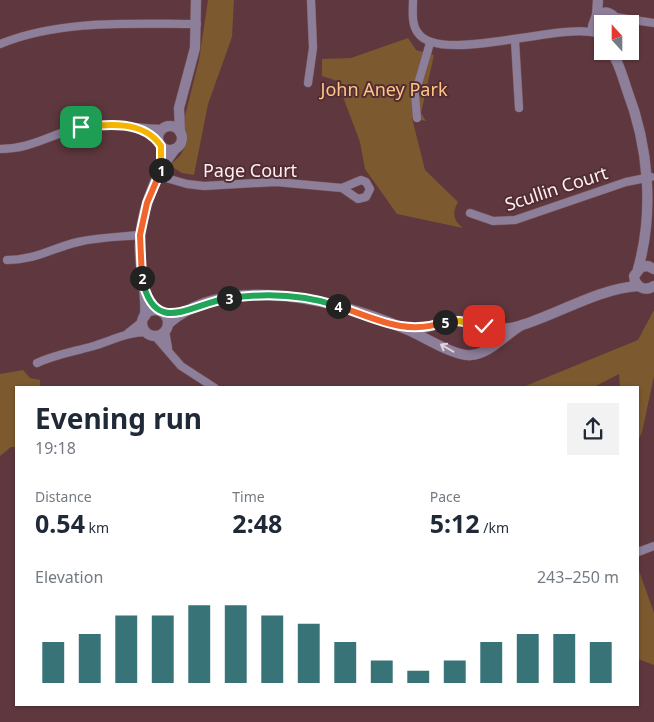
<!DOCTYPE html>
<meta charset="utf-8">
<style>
body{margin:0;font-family:"Noto Sans",sans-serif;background:#f2f2f3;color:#1f2937;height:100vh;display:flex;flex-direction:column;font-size:19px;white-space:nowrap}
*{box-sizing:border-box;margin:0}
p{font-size:16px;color:#747a83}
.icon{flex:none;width:28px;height:28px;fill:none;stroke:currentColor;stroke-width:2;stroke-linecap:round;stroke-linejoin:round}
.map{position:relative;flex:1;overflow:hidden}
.details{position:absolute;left:15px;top:386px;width:624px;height:320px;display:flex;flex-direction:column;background:#fff;border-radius:0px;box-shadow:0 1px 4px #0004}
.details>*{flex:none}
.needle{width:32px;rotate:339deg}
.buttons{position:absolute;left:594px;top:15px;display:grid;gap:10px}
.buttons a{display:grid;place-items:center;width:45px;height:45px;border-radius:0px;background:#fff;box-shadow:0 1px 4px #0004;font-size:25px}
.pin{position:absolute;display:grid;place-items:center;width:42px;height:42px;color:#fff;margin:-21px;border-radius:10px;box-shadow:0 2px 8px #0006}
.km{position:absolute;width:25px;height:25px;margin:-12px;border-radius:50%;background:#222;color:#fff;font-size:14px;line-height:25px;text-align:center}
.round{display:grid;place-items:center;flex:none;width:52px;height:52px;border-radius:0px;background:#f2f2f3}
.headline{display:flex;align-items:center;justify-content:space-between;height:85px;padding:0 20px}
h1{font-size:28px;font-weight:700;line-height:38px}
.metrics{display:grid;grid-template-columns:repeat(3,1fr);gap:8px;height:85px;padding:5px 20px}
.metrics div{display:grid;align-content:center}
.metrics b{font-size:25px;font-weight:700}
.metrics small{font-size:14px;font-weight:400}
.metrics p{font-size:14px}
.chart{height:140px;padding:10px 20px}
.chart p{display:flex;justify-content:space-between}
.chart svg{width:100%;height:90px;margin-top:5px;stroke:#377377;stroke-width:6}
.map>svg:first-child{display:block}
</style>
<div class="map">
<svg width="654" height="722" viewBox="0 0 654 722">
<rect width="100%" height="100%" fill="#5e383e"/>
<g fill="#7c592e">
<path d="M208,0h26l-2,37 -24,67 -14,71 -12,-2 -13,-8c15,-10 20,-20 13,-37l17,-68z"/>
<path d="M408,38l8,12 18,5 -13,58 5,8 -14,-3 13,52 33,32c-6,10 -5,19 5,26l-66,-14 -32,-45 -5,-27 -23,-61 -15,-5v-17l29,-1z"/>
<path d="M654,310v66l-12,56 -4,9v-53l-18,-1 -1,-13 -25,13h-71l115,-47z"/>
<path d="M23,370l7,8 10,2v7l-24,1v59h-5l-11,9v-82z"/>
<path d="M638,568l16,45v52l-16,-6z"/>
</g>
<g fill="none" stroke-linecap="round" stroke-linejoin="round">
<defs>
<g id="minor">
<path d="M413,0c0,11 -2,24 5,33 22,32 142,-11 178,0"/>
<path d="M615,17l39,6"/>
<path d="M515,41l4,67"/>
<path d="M0,44c62,-25 132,-20 197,-20"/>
<path d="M308,83l5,-35 -2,-48"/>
<path d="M417,118l-2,-24 15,-51"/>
<path d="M142,129l17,14"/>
<path d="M0,149c33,0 52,-16 82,-22 27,-5 53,2 81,2"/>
<path d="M159,176l28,8 17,2 72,-4 66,6 19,-8 5,2 4,7 -4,8 -8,2 -16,-11"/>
<path d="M470,213l23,8 22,-1 111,-38 25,-5"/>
<path d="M7,260c29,0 45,-12 71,-18 21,-5 41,-5 62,-7"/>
<path d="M165,331l3,17"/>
<path d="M128,333l15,-12"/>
<path d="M155,336l26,30 34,22"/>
<path d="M37,363c18,-8 35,-11 53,-16 19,-5 36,-15 56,-15"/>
<path d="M638,552l16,-6"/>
</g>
<g id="tertiary">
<path d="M597,15l1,-15"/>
<path d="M602,40l-9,-14 4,-11c9,-5 18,-2 20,9"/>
<path d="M611,51c8,11 12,27 16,39 22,57 27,122 11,179"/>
<circle cx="170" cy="138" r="12"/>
<path d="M180,132l-1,-24 16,-60 1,-48"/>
<path d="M654,269l-6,-3 -7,1 -7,9c1,11 11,16 20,10"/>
<circle cx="155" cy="323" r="13"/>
<path d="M145,316c2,-21 -4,-41 -5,-62 -2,-34 13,-78 35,-105"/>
<path d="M168,324c60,-54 175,-22 240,6 17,7 47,27 63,25 18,-1 34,-20 49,-29"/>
<path d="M410,329c16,1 30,-8 45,-8 23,-1 41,13 64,5 40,-12 78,-37 119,-40"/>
</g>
</defs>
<use href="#minor" stroke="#78555b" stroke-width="9"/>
<use href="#tertiary" stroke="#78555b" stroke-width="11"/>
<use href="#minor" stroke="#8d7e9a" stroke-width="8"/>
<use href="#tertiary" stroke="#8d7e9a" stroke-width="10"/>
</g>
<defs><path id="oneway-shaft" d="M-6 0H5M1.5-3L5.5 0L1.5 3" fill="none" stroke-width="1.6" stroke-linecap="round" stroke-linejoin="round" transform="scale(1.25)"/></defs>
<use stroke="#e2d3db" href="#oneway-shaft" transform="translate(447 348) rotate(-150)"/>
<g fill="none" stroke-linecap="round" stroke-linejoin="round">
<defs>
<path id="split-1" d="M81,127c26,-3 63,-7 80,19v24"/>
<path id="split-2" d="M142,278l-2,-43 7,-32 14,-33"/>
<path id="split-3" d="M142,278c12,60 48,26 87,20"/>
<path id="split-4" d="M229,298c37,-5 73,-4 109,8"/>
<path id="split-5" d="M338,306c39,13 67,30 107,16"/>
<path id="split-6" d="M445,322l14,-1 25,5"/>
</defs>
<use href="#split-1" stroke="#fff" stroke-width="10"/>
<use href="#split-2" stroke="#fff" stroke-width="10"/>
<use href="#split-3" stroke="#fff" stroke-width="10"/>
<use href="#split-4" stroke="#fff" stroke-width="10"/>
<use href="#split-5" stroke="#fff" stroke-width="10"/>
<use href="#split-6" stroke="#fff" stroke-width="10"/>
<use href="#split-1" stroke="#f5b400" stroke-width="6"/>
<use href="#split-2" stroke="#f0652b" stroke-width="6"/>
<use href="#split-3" stroke="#22a559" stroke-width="6"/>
<use href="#split-4" stroke="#22a559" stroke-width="6"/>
<use href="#split-5" stroke="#f0652b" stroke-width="6"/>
<use href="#split-6" stroke="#f5b400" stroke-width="6"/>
</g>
<g text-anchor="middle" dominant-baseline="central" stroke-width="4" stroke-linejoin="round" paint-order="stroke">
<g font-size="18" fill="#ffc686" stroke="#522e34">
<text x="384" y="89">John Aney Park</text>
</g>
<g font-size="18" fill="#feeff1" stroke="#522e34">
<text x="250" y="170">Page Court</text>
<text transform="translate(556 188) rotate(-18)">Scullin Court</text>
</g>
</g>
</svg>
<div class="buttons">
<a><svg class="needle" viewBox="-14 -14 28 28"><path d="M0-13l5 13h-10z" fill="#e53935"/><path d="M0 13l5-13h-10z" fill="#747a83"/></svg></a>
</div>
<div class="pin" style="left:81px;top:127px;background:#1e9e55"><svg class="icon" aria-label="arrive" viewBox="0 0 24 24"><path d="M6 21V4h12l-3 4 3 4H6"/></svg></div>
<div class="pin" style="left:484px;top:326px;background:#d93025"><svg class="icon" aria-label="check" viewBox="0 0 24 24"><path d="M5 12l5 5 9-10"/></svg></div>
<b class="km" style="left:161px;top:170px">1</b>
<b class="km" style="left:142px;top:278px">2</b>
<b class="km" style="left:229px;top:298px">3</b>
<b class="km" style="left:338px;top:306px">4</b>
<b class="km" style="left:445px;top:322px">5</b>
<section class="details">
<div class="headline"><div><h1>Evening run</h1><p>19:18</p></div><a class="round"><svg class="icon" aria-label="share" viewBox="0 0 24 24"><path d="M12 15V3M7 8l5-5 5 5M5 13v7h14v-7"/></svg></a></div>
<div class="metrics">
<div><p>Distance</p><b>0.54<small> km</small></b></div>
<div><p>Time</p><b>2:48</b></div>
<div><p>Pace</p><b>5:12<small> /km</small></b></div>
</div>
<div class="chart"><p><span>Elevation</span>243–250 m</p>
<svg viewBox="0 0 160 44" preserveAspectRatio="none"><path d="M5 44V24M15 44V20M25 44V11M35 44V11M45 44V6M55 44V6M65 44V11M75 44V15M85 44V24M95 44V33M105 44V38M115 44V33M125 44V24M135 44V20M145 44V20M155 44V24"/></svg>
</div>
</section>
</div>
